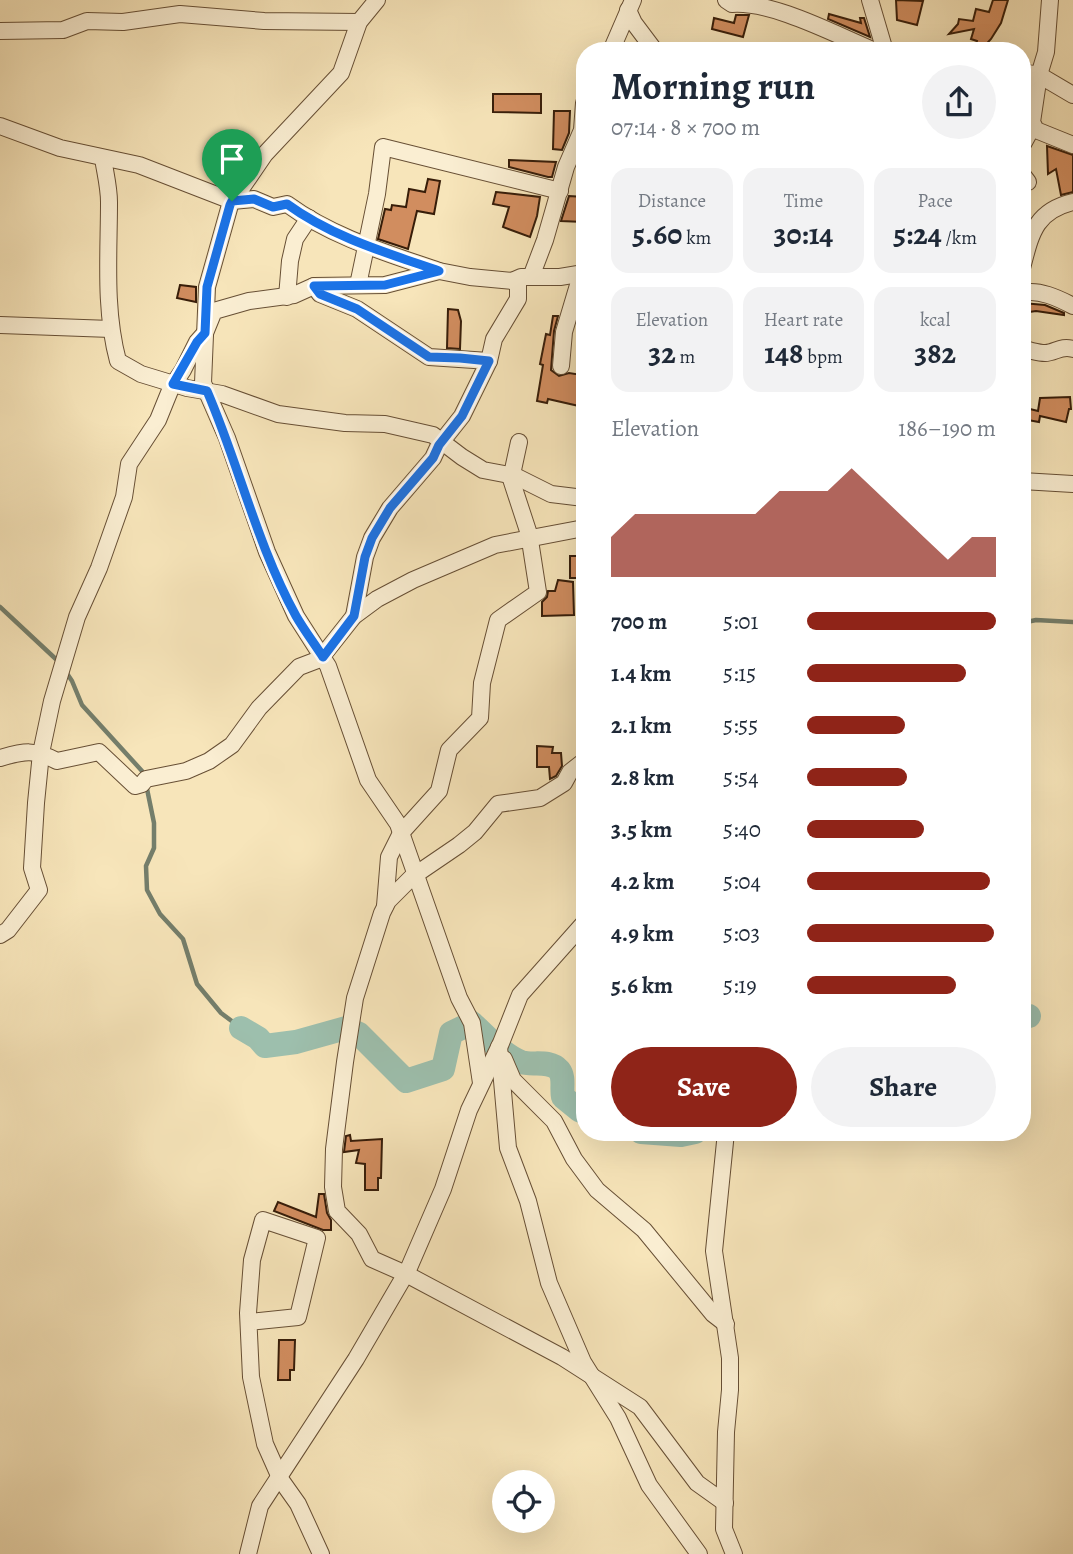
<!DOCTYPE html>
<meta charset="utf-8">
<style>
body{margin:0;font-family:Alegreya,serif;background:#f2f2f3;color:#1f2937;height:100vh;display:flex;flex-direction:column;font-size:26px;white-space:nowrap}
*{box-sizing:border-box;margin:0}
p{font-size:23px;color:#747a83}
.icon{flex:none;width:38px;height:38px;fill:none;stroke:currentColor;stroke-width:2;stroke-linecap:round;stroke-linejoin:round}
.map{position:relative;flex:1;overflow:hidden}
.details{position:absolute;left:576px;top:42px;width:455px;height:1099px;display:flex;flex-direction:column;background:#fff;border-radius:28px;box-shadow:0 7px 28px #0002}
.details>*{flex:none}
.buttons{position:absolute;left:492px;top:1470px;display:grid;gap:14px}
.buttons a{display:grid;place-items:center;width:63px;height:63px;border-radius:50%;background:#fff;box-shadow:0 7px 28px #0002;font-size:35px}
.pin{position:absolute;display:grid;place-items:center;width:60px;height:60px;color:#fff;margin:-72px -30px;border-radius:50% 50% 50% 0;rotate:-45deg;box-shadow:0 0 7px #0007}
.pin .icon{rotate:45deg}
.round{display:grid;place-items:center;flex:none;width:74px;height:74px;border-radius:37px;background:#f2f2f3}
.summary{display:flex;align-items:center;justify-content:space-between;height:119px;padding:0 35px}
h1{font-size:38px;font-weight:700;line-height:52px}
.stats{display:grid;grid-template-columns:repeat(3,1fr);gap:10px;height:119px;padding:7px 35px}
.stats div{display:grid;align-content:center;border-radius:18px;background:#f2f2f3;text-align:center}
.stats b{font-size:30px;font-weight:700}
.stats small{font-size:19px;font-weight:400}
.stats p{font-size:19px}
.chart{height:196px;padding:14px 35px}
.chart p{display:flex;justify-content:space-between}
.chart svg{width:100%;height:126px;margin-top:7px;fill:#8f2418;opacity:.7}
.button{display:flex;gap:14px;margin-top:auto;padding:14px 35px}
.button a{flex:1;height:80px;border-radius:42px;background:#8f2418;color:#fff;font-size:28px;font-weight:700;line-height:80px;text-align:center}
.button a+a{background:#f2f2f3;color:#1f2937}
ul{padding:0 35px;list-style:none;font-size:23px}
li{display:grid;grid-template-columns:112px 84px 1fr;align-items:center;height:52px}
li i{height:18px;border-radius:9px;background:#8f2418}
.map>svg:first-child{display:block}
</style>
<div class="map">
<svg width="1073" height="1554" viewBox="0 0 1073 1554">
<rect width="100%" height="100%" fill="#f7e5ba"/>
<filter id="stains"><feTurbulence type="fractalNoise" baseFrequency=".00286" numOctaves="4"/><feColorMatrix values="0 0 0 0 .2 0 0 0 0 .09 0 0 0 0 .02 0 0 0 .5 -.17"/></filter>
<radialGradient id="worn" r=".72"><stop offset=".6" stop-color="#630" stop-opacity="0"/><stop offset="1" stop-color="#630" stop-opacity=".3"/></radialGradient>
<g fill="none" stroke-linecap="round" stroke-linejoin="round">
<g stroke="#747e6b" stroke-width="4.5">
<path d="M0,607l59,55"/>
<path d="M1022,623l14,-3 37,2"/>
<path d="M66,672l6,9 10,24 60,66 1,5"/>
<path d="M146,784l8,39v25l-8,18 1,24 13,24 23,25 14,45 24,29 20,15"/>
</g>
<g stroke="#9dbfad" stroke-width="24">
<path d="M1022,1017l7,-1"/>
<path d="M241,1028l17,10 7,8 31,-4 50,-14 13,6 47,47 37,-12 8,-36 21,-10c14,13 30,31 49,39 11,4 28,-3 38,8 6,8 2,17 4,27l16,13 5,2"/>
<path d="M641,1132l40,3 14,-3"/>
</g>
</g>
<g fill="#d18d5f" stroke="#371d09" stroke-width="2">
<path d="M896,0l27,1 -6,24 -20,-5z"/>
<path d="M993,0h15l-7,23 -10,16 -11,12h-6l3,-10 -6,-2 3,-10 -25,5 9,-10 1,-5 14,2 3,-12 13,3z"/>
<path d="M829,14l32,9 -1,-5h4l6,19 -42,-18z"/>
<path d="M736,15h13l-6,22 -31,-8 2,-11 20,5z"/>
<path d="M493,94h48v19l-48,-1z"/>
<path d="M554,111h16l-1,22 -7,17 -9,-1z"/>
<path d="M1047,146l26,9v37l-12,3 -5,-26 -8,5z"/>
<path d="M509,160l47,2 -4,15h-4l-39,-10z"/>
<path d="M428,179l12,2 -6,33 -17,-3 -9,38 -30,-10 7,-30 6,1 1,-5 14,2 3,-18 16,3z"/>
<path d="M496,192l44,5 -3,19 -7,21 -27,-10 6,-20 -16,-3z"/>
<path d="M569,196l15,1v25l-23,-1z"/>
<path d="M180,285l16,2v15l-19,-4z"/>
<path d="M1022,303l23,2 19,8v2l-28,-4 -14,2z"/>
<path d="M448,309l10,1 3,11 -1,28 -13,-1z"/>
<path d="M553,316h5l-4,15 -3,39 8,6 10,-3 13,2v2l2,1v12l-5,16 -31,-7 -1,4 -10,-2 6,-36 -3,-1 6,-30 4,1z"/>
<path d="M1070,397l1,12h-2l-3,13 -26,-6 -1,6 -17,-3v-12l16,4 2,-13z"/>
<rect x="570" y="556" width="14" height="22"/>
<path d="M558,580l15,2 1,33 -32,1v-14l5,-5 1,-6h7z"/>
<path d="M537,746l16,1 -1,6h9l1,13 -6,10 -6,3 -1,-12h-12z"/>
<path d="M350,1135l1,6 31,-2 -1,39h-3v12h-13v-26l-9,-1 3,-13 -15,2 2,-16z"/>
<path d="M319,1194h5l3,19 4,7v10h-8l-49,-19 4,-9 38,15z"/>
<path d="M279,1340h16l-1,30h-4v10h-12z"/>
</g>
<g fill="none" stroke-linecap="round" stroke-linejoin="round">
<defs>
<g id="minor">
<path d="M377,0l-18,22 -18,51 -76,81 -35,51 -23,82 -4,96 24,55 40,114 29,64 32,50 40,114 30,44 61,174 13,25 9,60"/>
<path d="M726,0l6,4c41,-3 104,31 143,47"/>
<path d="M870,0l15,51"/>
<path d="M1050,0l-4,52 -7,23 -7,47 4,8 37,15"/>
<path d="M628,10l6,13 21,28"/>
<path d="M0,31l63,-1 24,-9 36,1 57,-8 84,7 95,1"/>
<path d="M611,51l22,-51"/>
<path d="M1022,72l17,3 34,20"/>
<path d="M0,126l60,22 79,17 93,36 22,-2 19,8 14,-3c45,33 100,49 152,67"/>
<path d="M1022,146l11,-20"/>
<path d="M103,158c2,14 6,29 6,44 0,52 -5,107 9,159l23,13 46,14 35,6 56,20 67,9 40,1 48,11 29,22 21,13 32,6 36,18 33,4"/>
<path d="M1022,174l6,8"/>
<path d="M1022,268c9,-34 13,-57 51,-66"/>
<path d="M531,277l14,-37 21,-73 16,-37 2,-27"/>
<path d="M358,285l19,-91 6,-47 177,44"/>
<path d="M314,286l6,8 37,15 72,48 60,4"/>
<path d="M1022,293c17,-4 36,5 51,13"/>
<path d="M287,297l3,-36 5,-22 14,-21"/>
<path d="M0,325l111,4"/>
<path d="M1022,349c8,1 16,4 23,4 10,0 16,-8 28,-4"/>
<path d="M561,366l3,-34 17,-57"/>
<path d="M1022,481l51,3"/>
<path d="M354,616l11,-59 7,-19 18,-30 43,-50 6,-13 23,-29 27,-55 5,-22 24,-40v-19"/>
<path d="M0,758c24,-7 35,-9 57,3l42,-9 36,34 7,-2 4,-5 40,-8 23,-10 23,-16 27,-37 40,-41 21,-8 34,-43 23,-17 36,-19 82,-35 89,-17"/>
<path d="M584,761l-14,11 -6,11 -24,15 -42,6 -23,28 -16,13 -47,32 -24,24 -6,12 -27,85 -10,64 -11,87 -1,38 4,24 22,23 13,25 34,15 156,83 78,50 57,76 28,20"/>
<path d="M385,906l4,-49 12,-24 38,-42 10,-41 31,-32 2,-35 16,-63 40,-28 -9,-58 -18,-55 8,-37"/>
<path d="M0,935l8,-5 31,-40 -7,-22 4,-65 5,-50 11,-52 25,-84 22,-49 25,-71 5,-33 29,-44 13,-32 12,-18 14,-28 8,-9 9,-22 35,-10 45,-6 20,-9 71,-1 54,-14 31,6 42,4 9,-4h39l24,-4"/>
<path d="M499,1047l9,101 20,53 21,82 34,79 35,56 31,67 50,69"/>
<path d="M504,1059l9,21 41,41 20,38 23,31 47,40 69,84 13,10"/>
<path d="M726,1132l-12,119 16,107v32l-4,42 -2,97 10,25"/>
<path d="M249,1322l49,-5 19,-79 -54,-18 -11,40 -4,53 3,64 14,67 16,36 17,24 23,50"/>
<path d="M248,1554l12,-48 96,-147 52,-89 35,-81 26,-79 32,-67 19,-48 64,-72"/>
</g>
</defs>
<use href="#minor" stroke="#674f35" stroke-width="18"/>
<use href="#minor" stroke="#faeed2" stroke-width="16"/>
</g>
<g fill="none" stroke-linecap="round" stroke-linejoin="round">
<defs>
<path id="route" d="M254,199l19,8 14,-3c45,33 100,49 152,67l-54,14 -71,1 6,8 37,15 72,48 31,1 29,3 -27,55 -23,29 -6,13 -43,50 -18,30 -7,19 -11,59 -31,41c-9,-14 -19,-27 -27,-41 -39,-71 -57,-151 -89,-225l-34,-7 24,-42 8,-9 2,-46 23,-82 2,-4z"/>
</defs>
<use href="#route" stroke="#fff" stroke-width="14"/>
<use href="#route" stroke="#1a73e8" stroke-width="9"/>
</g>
<rect width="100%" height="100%" filter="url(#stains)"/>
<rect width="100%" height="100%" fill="url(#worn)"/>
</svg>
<div class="buttons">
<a><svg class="icon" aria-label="locate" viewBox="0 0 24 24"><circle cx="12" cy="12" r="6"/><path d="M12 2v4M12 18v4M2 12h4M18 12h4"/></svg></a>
</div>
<div class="pin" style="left:232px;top:201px;background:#1e9e55"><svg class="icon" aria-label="arrive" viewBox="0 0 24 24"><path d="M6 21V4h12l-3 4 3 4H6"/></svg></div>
<section class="details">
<div class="summary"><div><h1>Morning run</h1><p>07:14 · 8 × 700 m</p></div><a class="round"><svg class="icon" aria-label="share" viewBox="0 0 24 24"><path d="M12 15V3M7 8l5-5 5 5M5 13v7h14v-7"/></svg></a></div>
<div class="stats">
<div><p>Distance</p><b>5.60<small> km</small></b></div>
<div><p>Time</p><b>30:14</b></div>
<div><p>Pace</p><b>5:24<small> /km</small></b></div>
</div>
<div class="stats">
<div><p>Elevation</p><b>32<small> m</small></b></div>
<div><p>Heart rate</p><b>148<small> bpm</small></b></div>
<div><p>kcal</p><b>382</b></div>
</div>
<div class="chart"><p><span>Elevation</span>186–190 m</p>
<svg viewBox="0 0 160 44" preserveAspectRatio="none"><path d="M0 44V30L10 22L20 22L30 22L40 22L50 22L60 22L70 14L80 14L90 14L100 6L110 14L120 22L130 30L140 38L150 30L160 30V44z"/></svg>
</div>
<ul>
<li><b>700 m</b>5:01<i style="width:100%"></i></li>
<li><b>1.4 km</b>5:15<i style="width:84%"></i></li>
<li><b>2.1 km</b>5:55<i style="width:52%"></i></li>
<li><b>2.8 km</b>5:54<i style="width:53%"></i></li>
<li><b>3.5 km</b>5:40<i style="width:62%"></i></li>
<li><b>4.2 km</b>5:04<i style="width:97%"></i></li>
<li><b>4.9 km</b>5:03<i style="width:99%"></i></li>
<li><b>5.6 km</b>5:19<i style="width:79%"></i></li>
</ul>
<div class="button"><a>Save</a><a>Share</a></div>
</section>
</div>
